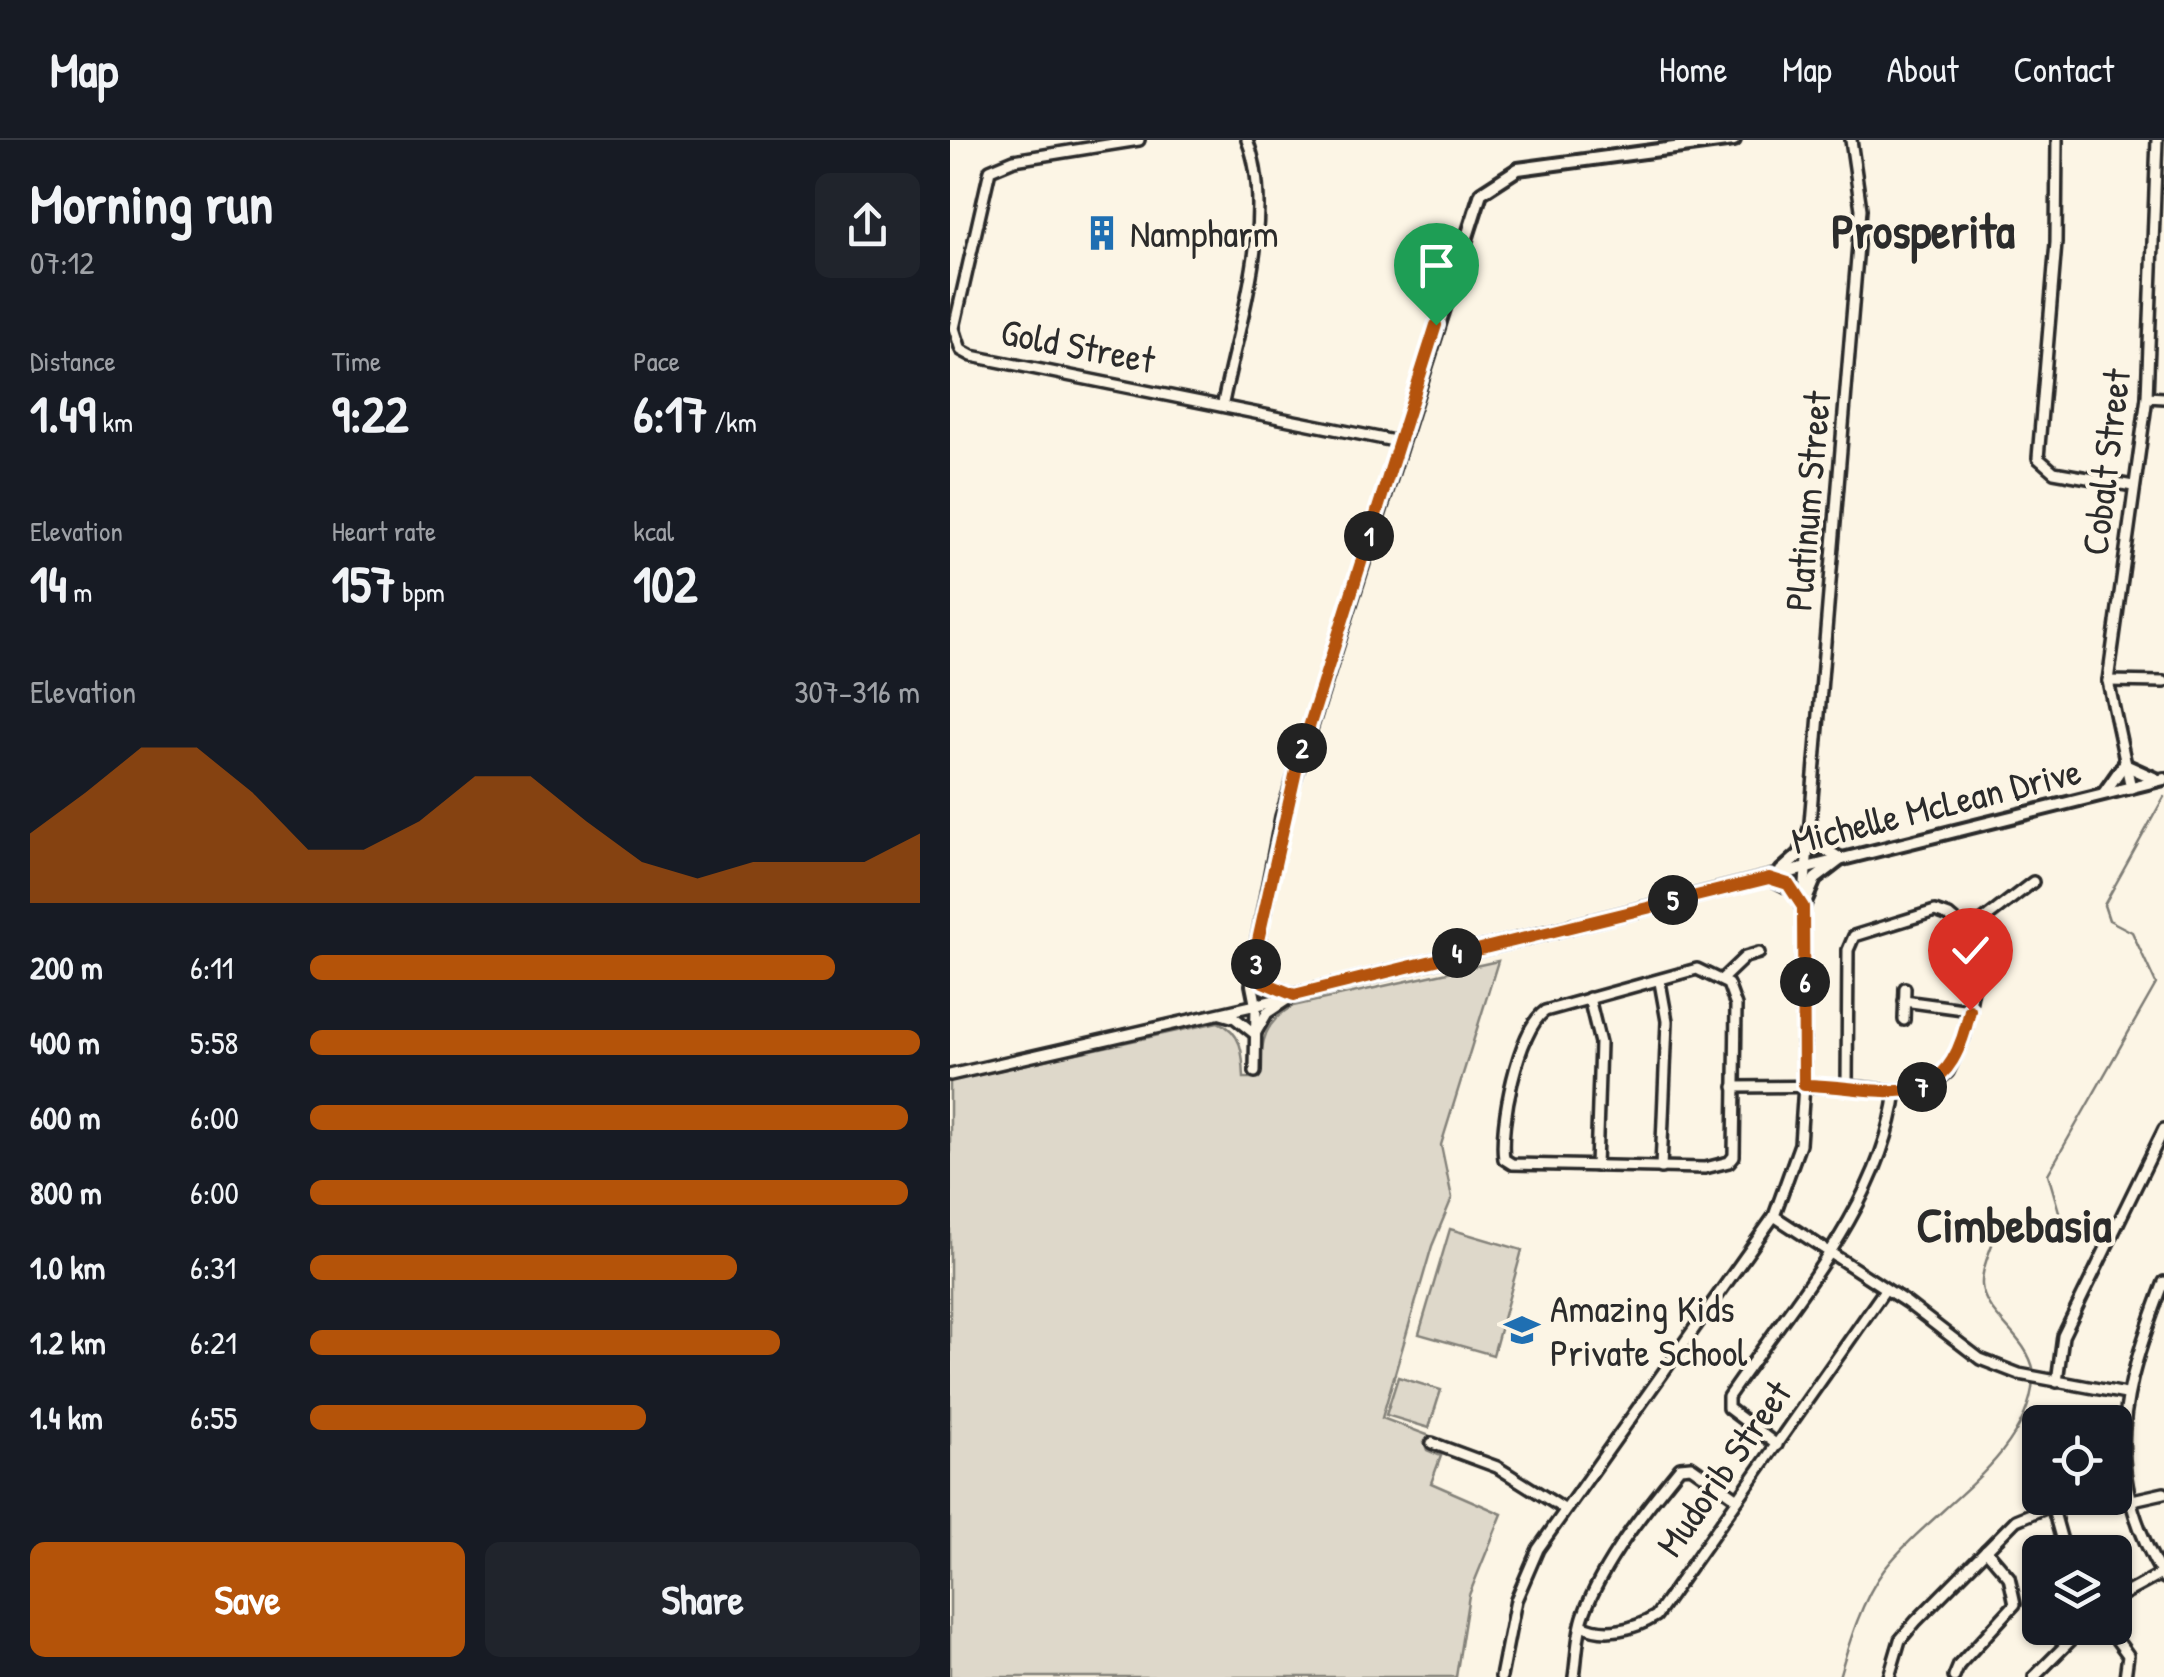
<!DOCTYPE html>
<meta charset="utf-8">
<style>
body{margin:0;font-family:"Patrick Hand",sans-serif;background:#20242c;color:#f1f3f6;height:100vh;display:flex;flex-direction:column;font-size:38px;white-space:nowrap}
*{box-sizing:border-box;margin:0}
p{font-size:32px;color:#9ea1a6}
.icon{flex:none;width:55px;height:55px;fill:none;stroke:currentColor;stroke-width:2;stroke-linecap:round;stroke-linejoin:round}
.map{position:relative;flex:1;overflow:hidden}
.sheet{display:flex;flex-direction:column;background:#171b24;width:950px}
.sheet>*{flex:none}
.buttons{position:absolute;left:1072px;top:1265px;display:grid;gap:20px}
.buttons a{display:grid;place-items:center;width:110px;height:110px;border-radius:15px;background:#171b24;box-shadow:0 2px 8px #0004;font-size:50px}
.pin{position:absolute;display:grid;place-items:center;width:85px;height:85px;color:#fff;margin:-102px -42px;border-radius:50% 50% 50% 0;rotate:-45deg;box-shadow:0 0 10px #0007}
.pin .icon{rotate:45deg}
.km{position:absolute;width:50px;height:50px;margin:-25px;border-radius:50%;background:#222;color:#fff;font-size:28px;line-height:50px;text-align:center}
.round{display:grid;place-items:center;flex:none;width:105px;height:105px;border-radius:15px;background:#20242c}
.head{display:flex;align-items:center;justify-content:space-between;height:170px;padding:0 30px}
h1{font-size:55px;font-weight:800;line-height:75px}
.metrics{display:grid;grid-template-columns:repeat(3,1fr);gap:15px;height:170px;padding:10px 30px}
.metrics div{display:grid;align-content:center}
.metrics b{font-size:50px;font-weight:800}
.metrics small{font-size:28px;font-weight:400}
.metrics p{font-size:28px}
.chart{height:280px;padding:20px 30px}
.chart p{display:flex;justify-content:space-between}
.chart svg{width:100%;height:180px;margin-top:10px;fill:#b45309;opacity:.7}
.action{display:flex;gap:20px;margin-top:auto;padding:20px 30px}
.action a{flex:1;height:115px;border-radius:15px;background:#b45309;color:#fff;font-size:40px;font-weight:800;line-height:115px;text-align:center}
.action a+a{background:#20242c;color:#f1f3f6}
ul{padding:0 30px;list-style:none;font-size:32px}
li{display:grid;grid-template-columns:160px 120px 1fr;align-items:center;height:75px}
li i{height:25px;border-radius:12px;background:#b45309}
header{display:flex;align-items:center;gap:60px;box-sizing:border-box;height:140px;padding:0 50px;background:#171b24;border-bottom:2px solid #363941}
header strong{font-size:48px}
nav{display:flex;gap:55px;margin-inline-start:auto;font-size:35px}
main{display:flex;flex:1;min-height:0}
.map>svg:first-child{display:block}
</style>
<header>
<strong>Map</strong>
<nav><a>Home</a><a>Map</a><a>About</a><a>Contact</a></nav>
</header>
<main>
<section class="sheet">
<div class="head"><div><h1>Morning run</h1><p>07:12</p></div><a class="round"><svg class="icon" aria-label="share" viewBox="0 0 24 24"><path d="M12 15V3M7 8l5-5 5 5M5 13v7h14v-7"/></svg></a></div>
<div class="metrics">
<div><p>Distance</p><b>1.49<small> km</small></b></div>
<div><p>Time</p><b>9:22</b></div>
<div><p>Pace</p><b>6:17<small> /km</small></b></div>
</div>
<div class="metrics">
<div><p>Elevation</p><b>14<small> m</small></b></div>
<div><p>Heart rate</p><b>157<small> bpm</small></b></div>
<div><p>kcal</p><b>102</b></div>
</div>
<div class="chart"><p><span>Elevation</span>307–316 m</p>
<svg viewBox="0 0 160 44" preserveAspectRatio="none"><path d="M0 44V27L10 17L20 6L30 6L40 17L50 31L60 31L70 24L80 13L90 13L100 24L110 34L120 38L130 34L140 34L150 34L160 27V44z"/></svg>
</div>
<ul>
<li><b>200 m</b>6:11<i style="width:86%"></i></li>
<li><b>400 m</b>5:58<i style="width:100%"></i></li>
<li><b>600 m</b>6:00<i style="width:98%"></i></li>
<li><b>800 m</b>6:00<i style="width:98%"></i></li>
<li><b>1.0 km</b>6:31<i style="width:70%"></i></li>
<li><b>1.2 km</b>6:21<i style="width:77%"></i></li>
<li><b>1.4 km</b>6:55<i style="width:55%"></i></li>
</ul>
<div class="action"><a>Save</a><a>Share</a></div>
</section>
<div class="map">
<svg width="1214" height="1537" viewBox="0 0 1214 1537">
<rect width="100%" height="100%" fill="#fcf5e5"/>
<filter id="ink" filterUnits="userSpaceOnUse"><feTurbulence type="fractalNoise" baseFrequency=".01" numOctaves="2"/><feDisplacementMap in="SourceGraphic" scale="20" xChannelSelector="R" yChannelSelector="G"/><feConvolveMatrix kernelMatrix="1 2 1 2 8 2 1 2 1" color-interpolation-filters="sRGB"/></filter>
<g filter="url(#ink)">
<g fill="#ded8ca" stroke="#84827a" stroke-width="2.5">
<path d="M548,821l-57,184 11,53 -20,48 -50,172 48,18 -6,6 3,8 14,6 -10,27 71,31 -33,81 -13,82h-506v-596l268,-59c24,10 25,31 26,56h15c3,-34 2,-54 34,-72z"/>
<path d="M500,1089l72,21 -29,105 -74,-21z"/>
<path d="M448,1237l43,13 -12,38 -43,-13z"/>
</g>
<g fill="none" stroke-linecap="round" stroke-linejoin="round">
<g stroke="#7d7b74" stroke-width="2.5">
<path d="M1084,1232c-7,-37 -50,-56 -52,-87 -1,-16 10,-39 15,-54l42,-4 21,-12 -12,-41 108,-190 -24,-52 -23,-12 -5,-15 60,-108"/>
<path d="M889,1537c10,-34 23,-78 45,-107 45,-60 143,-109 149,-190"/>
</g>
<defs>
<g id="minor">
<path d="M189,0l-125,20 -24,10 -36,158 7,22 11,6 427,86"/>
<path d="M1107,0l-1,103 -18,215 16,14 79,14"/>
<path d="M1197,257l17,1"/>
<path d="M273,263c15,-77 54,-189 24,-263"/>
<path d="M1158,541l56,1"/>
<path d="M1181,648l-23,-107 39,-284 10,-257"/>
<path d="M1018,792l65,-50"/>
<path d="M747,829l31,15 8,22 -2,150 -5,6 -24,6 -193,-4 -8,-5c-5,-33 14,-129 41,-148z"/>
<path d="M772,839l23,-22 14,-4"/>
<path d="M710,842l7,39 -6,147"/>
<path d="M639,858l11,45 -4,123"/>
<path d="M954,861l66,9"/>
<path d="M271,874l14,4 20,16 12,-21 21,-14"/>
<path d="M954,880l1,-32"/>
<path d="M0,935l306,-70 -1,67"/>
<path d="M784,947l113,-1 49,5 36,-6 16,-13 16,-35 14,-74 -10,-31 -19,-16 -14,-5 -81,25 -6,14 -1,136"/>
<path d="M824,1076l132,86 74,57 39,15 107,20"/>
<path d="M1214,1142c-42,111 -65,186 0,296"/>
<path d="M1107,1242l6,-46 101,-207"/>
<path d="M482,1303l65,24 67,42"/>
<path d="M827,1305l-49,-37v-11c62,-91 154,-193 168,-306"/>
<path d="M1100,1358l15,54"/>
<path d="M1178,1361l36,-8"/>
<path d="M1165,1459l46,-25"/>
<path d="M632,1485c23,12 53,4 74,-9l228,-325"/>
<path d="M1158,1488l20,27 -3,22"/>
<path d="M551,1537l15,-77 22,-51 236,-333 26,-72 4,-59 -1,-178 58,-698 -10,-69"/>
<path d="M624,1537c3,-20 3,-44 10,-63 19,-52 61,-104 96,-147l11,-1 47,33"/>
<path d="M939,1537l11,-37 16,-19 100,-101 34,-14"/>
<path d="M1004,1537l5,-12 56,-61 -6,-27 -23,-27"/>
<path d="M1084,1537l49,-49"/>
</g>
<g id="tertiary">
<path d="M784,0l-216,29 -37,24 -199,624 -25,128 -5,40 4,20 908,-226"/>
<path d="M1175,625l31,14"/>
<path d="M1154,653l21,-30"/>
<path d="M831,731l19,-17 10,-25"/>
<path d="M823,739l21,11 8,16"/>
<path d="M853,767l12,-28 26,-20 -22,-13 -8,-18"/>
<path d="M307,827l12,20 23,7"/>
</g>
</defs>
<use href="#minor" stroke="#2b2b2b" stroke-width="16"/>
<use href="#tertiary" stroke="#2b2b2b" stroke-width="18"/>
<use href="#minor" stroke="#fcf5e5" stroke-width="9"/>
<use href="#tertiary" stroke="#fcf5e5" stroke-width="10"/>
</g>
</g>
<g fill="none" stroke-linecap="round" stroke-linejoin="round" filter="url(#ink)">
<defs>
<path id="route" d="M486,185l-138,437 -41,183 -1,17 7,20 31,13 475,-117 19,6 15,23 1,178c88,2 143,35 166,-75"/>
</defs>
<use href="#route" stroke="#fff" stroke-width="20"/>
<use href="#route" stroke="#b45309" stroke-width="12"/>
</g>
<defs>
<symbol id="building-bare" viewBox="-9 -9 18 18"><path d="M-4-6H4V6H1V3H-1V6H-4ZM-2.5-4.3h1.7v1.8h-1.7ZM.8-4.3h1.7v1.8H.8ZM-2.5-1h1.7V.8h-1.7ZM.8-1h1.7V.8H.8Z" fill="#1f6fb2" stroke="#fcf5e5" stroke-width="2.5" paint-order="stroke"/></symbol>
<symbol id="school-bare" viewBox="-9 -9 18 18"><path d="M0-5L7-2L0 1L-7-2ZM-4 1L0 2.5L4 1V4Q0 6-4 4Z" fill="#1f6fb2" stroke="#fcf5e5" stroke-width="2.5" paint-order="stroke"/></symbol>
</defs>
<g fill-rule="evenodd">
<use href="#building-bare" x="127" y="68" width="50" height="50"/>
<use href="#school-bare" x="547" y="1165" width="50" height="50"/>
</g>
<g text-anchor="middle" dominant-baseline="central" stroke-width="8" stroke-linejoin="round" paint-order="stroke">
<g font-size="38" fill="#2b2b2b" stroke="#fcf5e5" text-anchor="start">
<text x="180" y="93">Nampharm</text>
<text x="600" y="1168">Amazing Kids<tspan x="600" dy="44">Private School</tspan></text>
</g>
<g font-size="38" fill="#2b2b2b" stroke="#fcf5e5">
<text transform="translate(128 205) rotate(11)">Gold Street</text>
<text transform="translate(1155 322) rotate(-83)">Cobalt Street</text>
<text transform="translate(857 361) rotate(-85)">Platinum Street</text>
<text transform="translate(986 665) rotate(-14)">Michelle McLean Drive</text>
<text transform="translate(773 1328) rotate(-55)">Mudorib Street</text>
</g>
<g font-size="48" font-weight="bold" fill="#2b2b2b" stroke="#fcf5e5">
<text x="973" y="90">Prosperita</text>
<text x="1064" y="1084">Cimbebasia</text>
</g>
</g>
</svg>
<div class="buttons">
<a><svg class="icon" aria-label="locate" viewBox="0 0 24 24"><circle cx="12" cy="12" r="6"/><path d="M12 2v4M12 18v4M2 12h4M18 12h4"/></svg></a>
<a><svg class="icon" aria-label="layers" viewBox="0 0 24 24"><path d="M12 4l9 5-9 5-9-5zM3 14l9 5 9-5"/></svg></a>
</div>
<div class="pin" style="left:486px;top:185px;background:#1e9e55"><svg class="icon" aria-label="arrive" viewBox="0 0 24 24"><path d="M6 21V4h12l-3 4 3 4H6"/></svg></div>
<div class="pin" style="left:1020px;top:870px;background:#d93025"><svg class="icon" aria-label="check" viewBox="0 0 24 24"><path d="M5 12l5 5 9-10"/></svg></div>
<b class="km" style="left:419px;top:396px">1</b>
<b class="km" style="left:352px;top:608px">2</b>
<b class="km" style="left:306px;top:824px">3</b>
<b class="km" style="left:507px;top:813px">4</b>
<b class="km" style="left:723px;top:760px">5</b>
<b class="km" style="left:855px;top:842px">6</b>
<b class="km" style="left:972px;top:947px">7</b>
</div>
</main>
